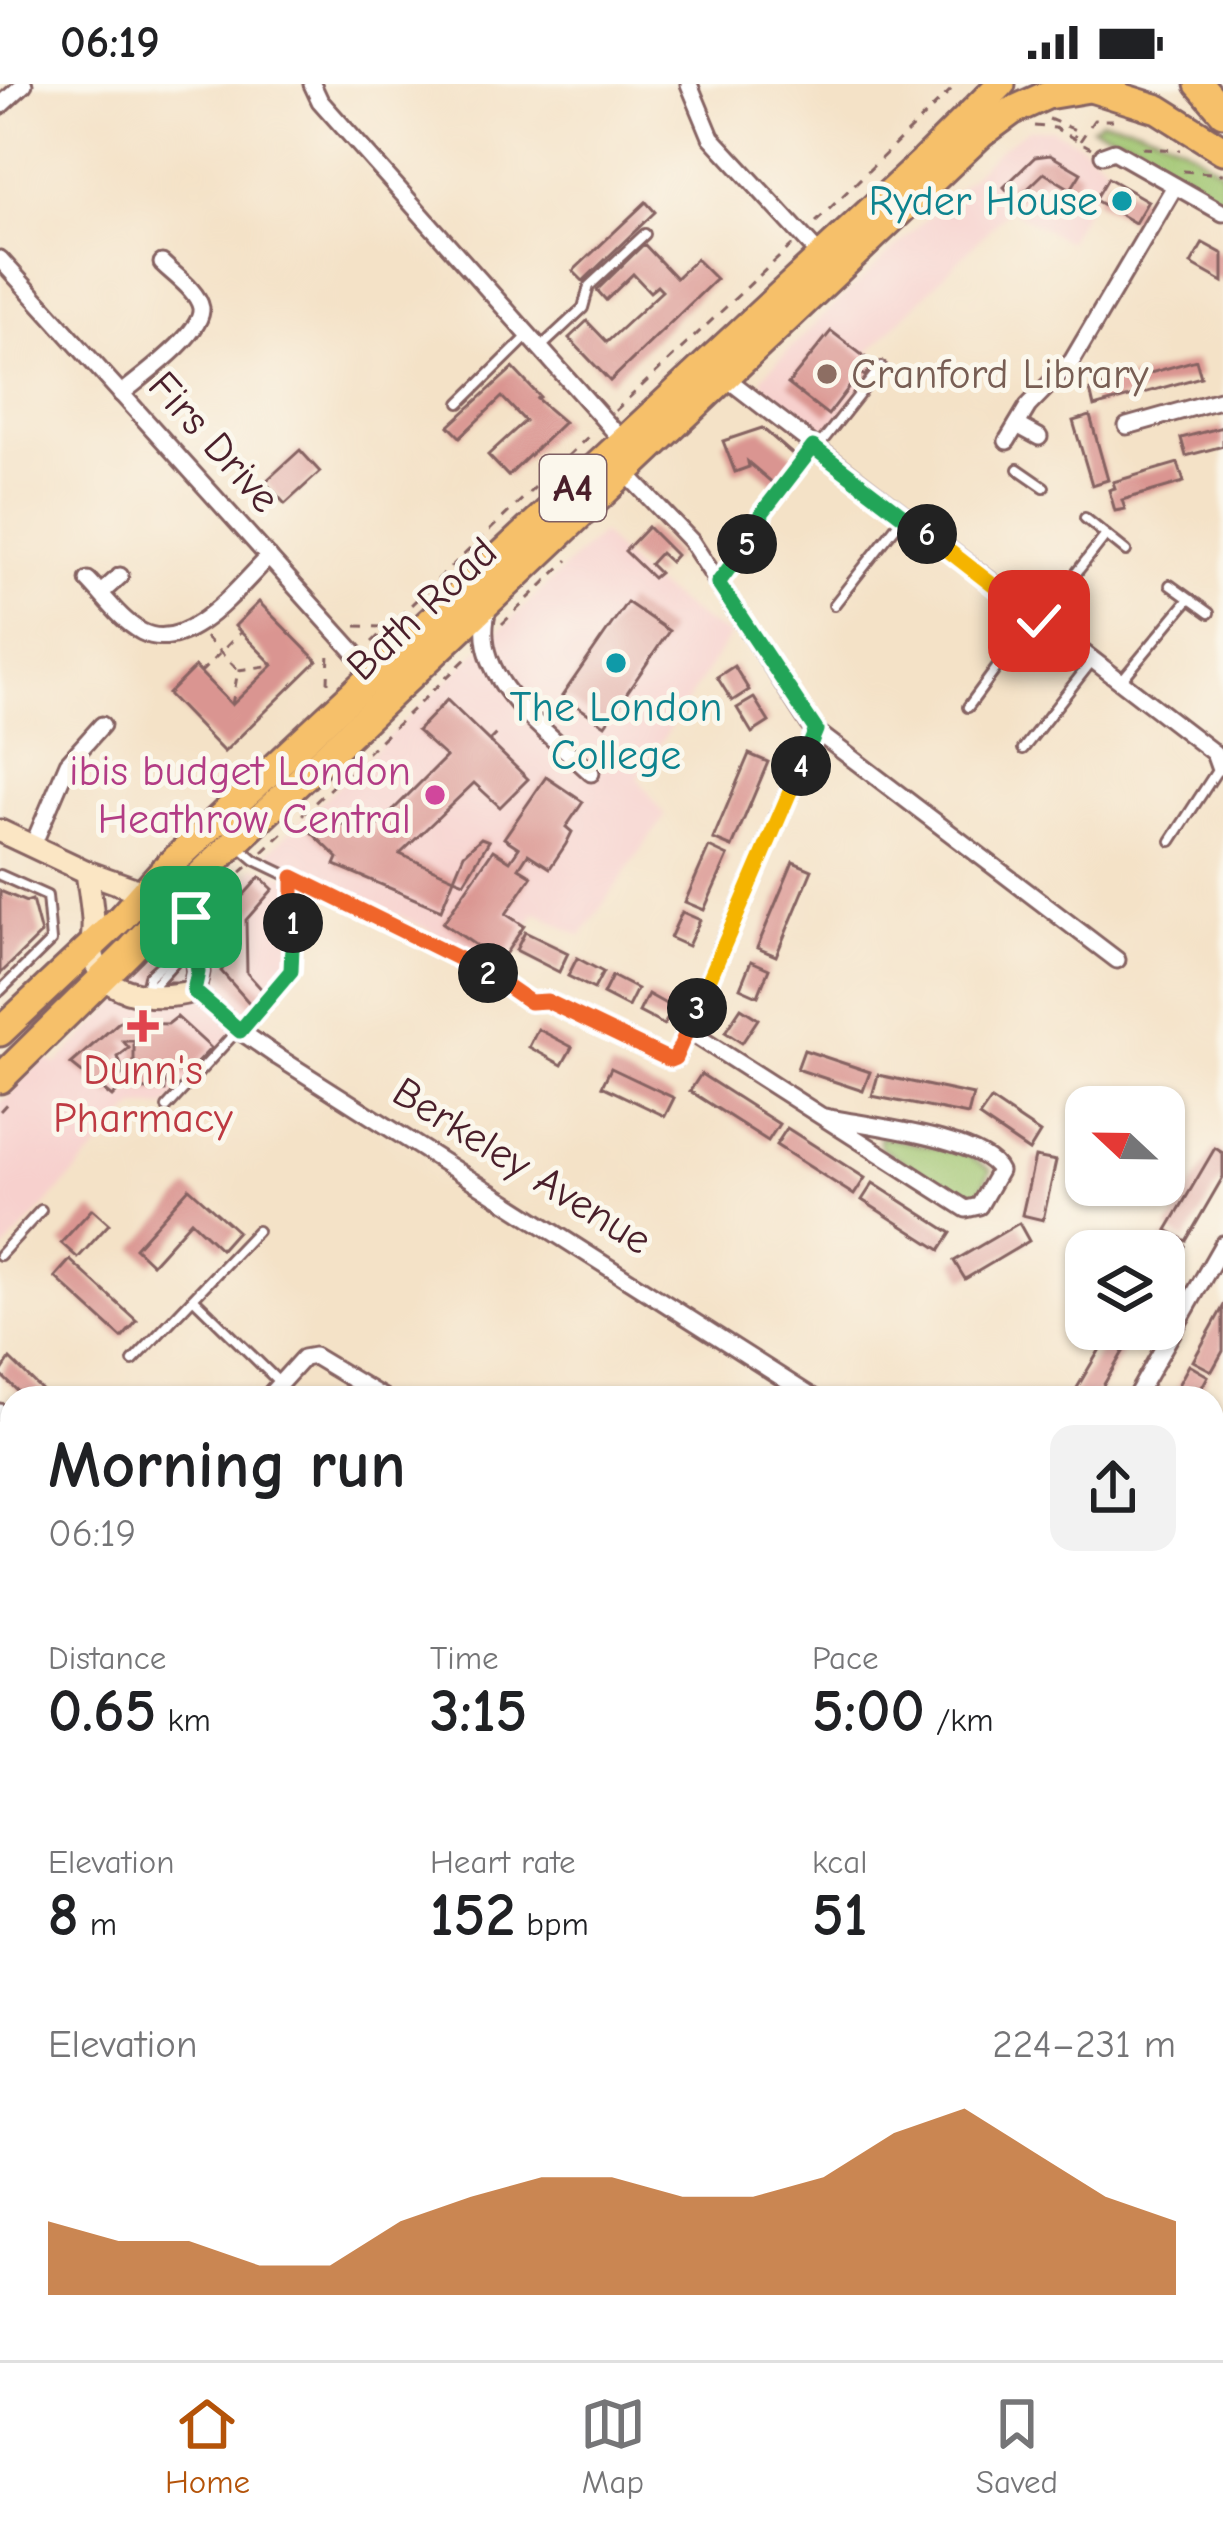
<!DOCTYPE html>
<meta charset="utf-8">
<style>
body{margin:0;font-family:"Comic Neue",sans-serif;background:#f2f2f2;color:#202124;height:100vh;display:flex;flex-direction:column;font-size:45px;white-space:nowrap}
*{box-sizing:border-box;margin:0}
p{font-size:39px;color:#757577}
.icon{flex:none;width:66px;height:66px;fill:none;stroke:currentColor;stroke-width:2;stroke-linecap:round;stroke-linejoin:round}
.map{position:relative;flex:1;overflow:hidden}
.details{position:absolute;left:0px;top:1302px;width:1224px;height:975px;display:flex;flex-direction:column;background:#fff;border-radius:36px 36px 0 0;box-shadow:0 3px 9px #0004}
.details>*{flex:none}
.needle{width:78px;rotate:292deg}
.controls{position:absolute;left:1065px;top:1002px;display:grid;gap:24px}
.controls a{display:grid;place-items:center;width:120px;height:120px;border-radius:24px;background:#fff;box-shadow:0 3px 9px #0004;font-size:60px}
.pin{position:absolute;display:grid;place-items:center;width:102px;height:102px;color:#fff;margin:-51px;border-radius:24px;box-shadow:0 6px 18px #0006}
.km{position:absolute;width:60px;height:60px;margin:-30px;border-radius:50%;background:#222;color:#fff;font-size:33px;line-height:60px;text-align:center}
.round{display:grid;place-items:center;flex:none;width:126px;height:126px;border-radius:24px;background:#f2f2f2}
.head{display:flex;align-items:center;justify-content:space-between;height:204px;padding:0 48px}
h1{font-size:66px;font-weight:700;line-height:90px}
.stats{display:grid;grid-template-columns:repeat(3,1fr);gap:18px;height:204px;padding:12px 48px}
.stats div{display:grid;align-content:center}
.stats b{font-size:60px;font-weight:700}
.stats small{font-size:33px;font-weight:400}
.stats p{font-size:33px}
.chart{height:336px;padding:24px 48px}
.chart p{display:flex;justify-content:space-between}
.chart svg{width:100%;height:216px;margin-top:12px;fill:#b45309;opacity:.7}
.status{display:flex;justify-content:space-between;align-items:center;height:84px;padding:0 60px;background:#fff;direction:ltr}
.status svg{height:33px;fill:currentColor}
.menu{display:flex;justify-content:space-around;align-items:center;height:168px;border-top:3px solid #e0e0e0;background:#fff;font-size:33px;color:#757577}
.menu a{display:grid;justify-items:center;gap:6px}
.menu .selected{color:#b45309}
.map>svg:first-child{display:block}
</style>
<div class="status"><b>06:19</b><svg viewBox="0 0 49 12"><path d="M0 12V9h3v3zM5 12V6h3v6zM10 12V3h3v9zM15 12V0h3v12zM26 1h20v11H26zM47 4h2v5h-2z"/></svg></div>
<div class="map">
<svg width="1223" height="2276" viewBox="0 0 1223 2276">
<rect width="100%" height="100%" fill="#fbf7ec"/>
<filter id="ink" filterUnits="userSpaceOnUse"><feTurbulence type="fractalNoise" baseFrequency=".00833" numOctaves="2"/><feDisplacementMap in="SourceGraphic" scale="24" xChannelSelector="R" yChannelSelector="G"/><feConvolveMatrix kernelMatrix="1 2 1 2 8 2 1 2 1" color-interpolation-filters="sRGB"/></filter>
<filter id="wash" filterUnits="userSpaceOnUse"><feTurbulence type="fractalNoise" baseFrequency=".004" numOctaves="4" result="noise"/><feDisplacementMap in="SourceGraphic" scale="48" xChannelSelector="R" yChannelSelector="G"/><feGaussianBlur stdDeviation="2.7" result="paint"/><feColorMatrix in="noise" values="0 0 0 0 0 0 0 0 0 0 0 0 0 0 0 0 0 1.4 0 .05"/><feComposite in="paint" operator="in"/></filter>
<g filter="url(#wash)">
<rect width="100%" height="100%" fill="#f4e2c7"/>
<g fill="#f7d0cd">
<path d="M1028,45h24l29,15 28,23 -42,75 -58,-33 -140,143 12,10 -55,72 -64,-50v-7l58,-58 181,-171z"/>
<path d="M601,449l38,41 68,49 23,12 -92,143 27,38 -84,120 -45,-24 -34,60 -73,-42 -163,-76z"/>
<path d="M256,783l37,10 -2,95 -124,135h-31l-136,148v-152l44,-46 12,7z"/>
</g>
<g fill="#9fc46e" stroke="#74724c" stroke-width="3">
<path d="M1101,36c45,5 86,23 122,52v35l-74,-43 -7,-6 -1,-14 -49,-17z"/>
<path d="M879,1052l87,18 25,16 -15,29 -6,3 -90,-55z"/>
<path d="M1223,1561v715h-1145l4,-11h1130v-699z"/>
<path d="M0,1843h12v404l-12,-1z"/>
</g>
<path fill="#7faa61" stroke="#646446" stroke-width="3" d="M1215,2180l8,3v93h-209l2,-11h196v-82z"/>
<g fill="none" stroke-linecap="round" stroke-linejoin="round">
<g stroke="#6db7e6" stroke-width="6">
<path d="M1212,2205l11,-1"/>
<path d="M1214,2276l9,-7"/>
</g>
<g stroke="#6db7e6" stroke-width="33">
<path d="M0,1796l12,2"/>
<path d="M1166,2265l18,11"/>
</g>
</g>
<g id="blocks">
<g fill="#da9591">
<path d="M1050,71l31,18 -10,16 -27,-16 -28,27 -12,-13 31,-30z"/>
<path d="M1108,94l40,23 -13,22 -40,-23z"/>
<path d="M646,118l9,10 -72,69 -10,-10z"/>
<path d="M1203,159l20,11v28l-32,-18z"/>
<path d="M644,160l32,34 20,-19 20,20 -106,102 -41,-43 18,-17 20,21 55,-51 -5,-5 -7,6 -17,-18 -27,26 -9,-10z"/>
<path d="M831,247l43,33 -9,12 -5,-3 -32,42 -40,-31z"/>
<path d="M1196,276l5,17 -107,30 -4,-17z"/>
<path d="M513,284l27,29 -3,2 27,23 -56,54 -20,-21 37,-34 -23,-24 -42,40 -11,-11z"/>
<path d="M1090,332l18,64 -16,5 -19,-64z"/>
<path d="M1223,343v19l-37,10 -5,-18z"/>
<path d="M762,344l35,30 -22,27 -27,-23 1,5 -14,5 -12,-31z"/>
<path d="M300,366l20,22 -35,32 -20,-22z"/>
<path d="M1178,379l6,19 -62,18 3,9 -10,2 -6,-21 6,-2 -2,-6z"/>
<path d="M648,443l28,28 -6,7 -10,-9 -10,11 9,9 -6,5 -28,-27z"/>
<path d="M259,518l58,59 -93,91 -56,-58 27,-27 37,38 41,-40 -38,-39z"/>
<path d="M627,518l42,29 -64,94 -43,-29z"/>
<path d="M734,582l15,24 -17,11 -15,-24z"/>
<path d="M754,614l15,24 -17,11 -15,-25z"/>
<path d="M447,616l81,79 -28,28 -26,-24 -74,71 54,24 -13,32 -106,-45 3,-7 -33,-32 14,-12 48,22 79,-79 -29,-26z"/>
<path d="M749,670l19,8 -36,85 -19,-8z"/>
<path d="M546,693l37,25 -17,25 6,5 -6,12 -16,24 -22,-14 -9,14 13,8 -26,38 18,12 -24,36 -57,-39 50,-73 17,11 9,-13 -15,-10z"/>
<path d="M481,754l8,3 -25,41 -10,-4 10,-24z"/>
<path d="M709,763l19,9 -24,54 -19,-8z"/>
<path d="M793,778l19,8 -36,86 -19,-8z"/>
<path d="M260,793l13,12 -27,31 1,53 18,20 -13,13 -31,-35 7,-9v-33l-7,-9z"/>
<path d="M0,807l26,11 6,-2 9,34 -41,40z"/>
<path d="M682,828l18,8 -12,26 -18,-8z"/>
<path d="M525,848l43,21 -9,19 -43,-22z"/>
<path d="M174,861l12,11v26h-26l-11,-11z"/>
<path d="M577,874l26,14 -9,17 -26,-13z"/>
<path d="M751,877l18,8 -11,27 -18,-8z"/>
<path d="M612,892l25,13 -9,18 -25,-13z"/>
<path d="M648,910l25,14 -9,17 -25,-13z"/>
<path d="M741,924l17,11 -16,24 -17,-11z"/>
<path d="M126,932l8,7 34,1 9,-7 34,31 -27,28 -10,-10 -9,12v13l-31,-2v-48h-11l6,7 -11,9 6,16 -11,13 4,6 -5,5 -41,-33z"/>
<path d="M538,945l34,18 -10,18 -33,-18z"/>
<path d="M804,966l66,22 -7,19 -66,-22z"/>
<path d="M611,984l63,30 -9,18 -63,-30z"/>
<path d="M701,990l78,50 -11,17 -78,-50z"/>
<path d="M878,991l95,20 -5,20 -96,-19z"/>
<path d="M991,1016l49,33 -11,18 -50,-34z"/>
<path d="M787,1044l78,50 -11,17 -78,-50z"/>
<path d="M1215,1064l8,5v24l-37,64 -19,-11z"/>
<path d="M1035,1073l21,4 -13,59 -21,-5z"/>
<path d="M873,1099l78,50 -11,17 -78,-50z"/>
<path d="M189,1104l48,43 -16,18 -30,-28 -39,43 -17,-16z"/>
<path d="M92,1125l17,15 -31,34 -17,-15z"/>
<path d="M1019,1139l10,18 -64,38 -11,-18z"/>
<path d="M1166,1151l19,11 -21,35v-30h-7z"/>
<path d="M70,1176l67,61 -15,17 -67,-61z"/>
<path d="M1223,1223v44l-11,20 -19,-10z"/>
<path d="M1112,1245l22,4 -38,65h-25z"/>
<path d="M10,1275l40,39h-25l-25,-24z"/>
<path d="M1189,1281l19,11 -7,13 -5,9h-25z"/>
</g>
</g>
</g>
<g filter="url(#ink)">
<use href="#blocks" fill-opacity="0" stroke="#866362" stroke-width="3"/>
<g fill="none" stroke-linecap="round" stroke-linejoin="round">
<defs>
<g id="lane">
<path d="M541,263l42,-39 6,-22 56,-52"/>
<path d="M460,319l68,-67"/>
<path d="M817,364l64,-81"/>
<path d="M1018,385l26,18"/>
<path d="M1085,434l41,33"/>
<path d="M720,497l41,-55 1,-13 50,-65"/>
<path d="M1170,501l39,28"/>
<path d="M834,521l70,-89"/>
<path d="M1040,535l66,-84"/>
<path d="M1121,597l68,-82"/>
<path d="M968,623l66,-90"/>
<path d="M1023,665l69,-88"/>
<path d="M1171,757l47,-72"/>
<path d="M241,764l14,12 127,61"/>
<path d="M0,791l47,21 4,45 -51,50"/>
<path d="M146,905l3,-13 41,-37"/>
<path d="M147,908l42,-46"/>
<path d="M167,1023l124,-135 2,-95"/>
<path d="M0,1171l41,-45"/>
<path d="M195,1216l83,81"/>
<path d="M133,1277l124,-130"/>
</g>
<g id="street">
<path d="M312,0l8,17 303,340"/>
<path d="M689,0l22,53 109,118"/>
<path d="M0,22l24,-22"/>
<path d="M1103,71l11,-4 109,62"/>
<path d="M0,175l374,415"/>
<path d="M726,294l488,375 5,14"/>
<path d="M121,310c19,-16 83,-61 80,-86 -3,-17 -27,-33 -39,-45"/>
<path d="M1017,341l22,12"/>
<path d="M1127,342l96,-27"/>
<path d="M1007,357l21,-35 44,-45 103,-175"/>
<path d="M627,390l64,67 121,187 305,232"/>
<path d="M88,496c16,16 33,41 54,52 46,23 97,-46 127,-75"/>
<path d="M101,509l19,-17"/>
<path d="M489,522c-24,70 58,125 102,167"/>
<path d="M33,761l35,-82 34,-38"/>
<path d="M194,907l46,40 38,26 536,341"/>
<path d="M530,918l17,-1 123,59 5,-2 141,-328"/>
<path d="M687,946l279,179 13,-3 20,-35c-15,-33 -137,-46 -174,-54"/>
<path d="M267,1314l36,-40 11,-2 70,42"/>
<path d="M1135,1314l88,-154"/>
<path d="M0,1328l12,12"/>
<path d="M1212,1410h11"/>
</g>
<path id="secondary" d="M0,747l87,41 75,27 29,18 7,55 -4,19c-33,9 -88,8 -100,-32 -4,-13 0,-26 -1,-39 -1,-16 -4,-32 -6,-48"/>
<g id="highway">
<path d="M1199,0l24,28"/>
<path d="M1094,5l64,20 65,41"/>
<path d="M0,948l122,-115 41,-46 760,-709 78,-78"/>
<path d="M0,995l130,-128 63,-69 788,-748 31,-23 35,-16 66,-11"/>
</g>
</defs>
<use href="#lane" stroke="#866362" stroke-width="14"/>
<use href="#street" stroke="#866362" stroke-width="21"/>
<use href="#secondary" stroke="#866362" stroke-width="27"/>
<use href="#highway" stroke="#866362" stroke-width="33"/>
<g stroke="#866362" stroke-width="3" stroke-dasharray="9 9" stroke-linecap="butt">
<path d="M1049,35l29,12 -4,6"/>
<path d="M1034,42l21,2 36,20"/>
<path d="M1080,57l14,-21h19"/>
<path d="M1142,64l38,2"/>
<path d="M1183,87l40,3"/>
<path d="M816,138l141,-138"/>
<path d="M615,327l177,-166"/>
<path d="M502,540l66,-64"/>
<path d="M356,542l27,1"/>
<path d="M205,553l32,32"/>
<path d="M372,558l219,-208"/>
<path d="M200,589l41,-41"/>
<path d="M328,599l1,-33"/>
<path d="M232,621l6,-35 35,-5"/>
<path d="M489,657l7,-7"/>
<path d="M263,768l206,-196"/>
<path d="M214,812l33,-29"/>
<path d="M394,843l105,51 19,15"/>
<path d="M0,1027l11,-12"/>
<path d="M1212,1566l11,-5"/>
<path d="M0,1752l12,2"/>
<path d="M1212,1809h11"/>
<path d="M1212,2050l11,-1"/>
<path d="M1212,2172l11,4"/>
<path d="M0,2198l12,3"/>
<path d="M0,2261h12"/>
<path d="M80,2265h21"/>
<path d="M1142,2265l17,11"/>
<path d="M1014,2276l2,-11"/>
</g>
<use href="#lane" stroke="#fff" stroke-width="8"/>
<use href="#street" stroke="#fff" stroke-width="15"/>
<use href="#secondary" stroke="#fbe6c4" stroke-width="21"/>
<use href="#highway" stroke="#f6c06b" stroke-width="27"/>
</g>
</g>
<g fill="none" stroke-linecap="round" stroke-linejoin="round" filter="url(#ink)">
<defs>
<path id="split-1" d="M191,833l7,55 -4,19 46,40 51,-60 2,-48"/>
<path id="split-2" d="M293,839v-46l195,96"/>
<path id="split-3" d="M488,889l42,29 17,-1 123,59 5,-2 22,-50"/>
<path id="split-4" d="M697,924l104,-242"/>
<path id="split-5" d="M747,460l-29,39 98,147 -15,36"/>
<path id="split-6" d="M747,460l14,-18 1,-13 51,-66 114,87"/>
<path id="split-7" d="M927,450l112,87"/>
</defs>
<use href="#split-1" stroke="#fff" stroke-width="24"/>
<use href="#split-2" stroke="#fff" stroke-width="24"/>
<use href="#split-3" stroke="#fff" stroke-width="24"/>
<use href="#split-4" stroke="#fff" stroke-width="24"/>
<use href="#split-5" stroke="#fff" stroke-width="24"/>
<use href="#split-6" stroke="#fff" stroke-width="24"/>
<use href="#split-7" stroke="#fff" stroke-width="24"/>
<use href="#split-1" stroke="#22a559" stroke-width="15"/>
<use href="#split-2" stroke="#f0652b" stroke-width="15"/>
<use href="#split-3" stroke="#f0652b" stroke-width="15"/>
<use href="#split-4" stroke="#f5b400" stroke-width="15"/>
<use href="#split-5" stroke="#22a559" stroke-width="15"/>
<use href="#split-6" stroke="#22a559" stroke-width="15"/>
<use href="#split-7" stroke="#f5b400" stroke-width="15"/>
</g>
<g fill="#0f9aa8" stroke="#fbf7ec" stroke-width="4.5">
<circle cx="1122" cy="117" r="12"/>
<circle cx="616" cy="579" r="12"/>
</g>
<circle fill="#8d6e63" stroke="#fbf7ec" stroke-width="4.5" cx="827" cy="290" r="12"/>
<circle fill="#d1479c" stroke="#fbf7ec" stroke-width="4.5" cx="435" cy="711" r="12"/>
<path fill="#e0444e" stroke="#fbf7ec" stroke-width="4.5" d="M137 924h12v12h12v12h-12v12h-12v-12h-12v-12h12z"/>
<g text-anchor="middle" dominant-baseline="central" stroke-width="10" stroke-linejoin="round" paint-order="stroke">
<rect fill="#fbf7ec" stroke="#7f6065" stroke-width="3" x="540" y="371" width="66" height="66" rx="9"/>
<g font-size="39" font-weight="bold" fill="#4a1f2b">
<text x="573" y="404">A4</text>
</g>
<g font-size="42" fill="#0d838f" stroke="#fbf7ec" text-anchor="end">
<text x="1098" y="117">Ryder House</text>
<text x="616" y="623" text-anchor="middle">The London<tspan x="616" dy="48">College</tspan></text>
</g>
<g font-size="42" fill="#785e54" stroke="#fbf7ec" text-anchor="start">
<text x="851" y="290">Cranford Library</text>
</g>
<g font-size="42" fill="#4a1f2b" stroke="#fbf7ec">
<text transform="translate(214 358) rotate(48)">Firs Drive</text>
<text transform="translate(422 525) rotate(-43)">Bath Road</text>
<text transform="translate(522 1082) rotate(32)">Berkeley Avenue</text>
</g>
<g font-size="42" fill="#b23c85" stroke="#fbf7ec" text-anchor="end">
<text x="411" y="687">ibis budget London<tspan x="411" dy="48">Heathrow Central</tspan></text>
</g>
<g font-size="42" fill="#be3a42" stroke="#fbf7ec">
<text x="143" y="986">Dunn's<tspan x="143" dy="48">Pharmacy</tspan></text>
</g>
</g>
</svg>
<div class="controls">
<a><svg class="needle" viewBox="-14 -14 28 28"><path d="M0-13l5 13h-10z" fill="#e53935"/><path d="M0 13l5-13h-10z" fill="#757577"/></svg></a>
<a><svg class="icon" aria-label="layers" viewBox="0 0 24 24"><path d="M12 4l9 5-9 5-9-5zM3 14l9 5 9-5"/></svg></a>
</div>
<div class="pin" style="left:191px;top:833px;background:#1e9e55"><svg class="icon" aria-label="arrive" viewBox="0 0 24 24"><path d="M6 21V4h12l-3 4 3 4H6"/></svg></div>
<div class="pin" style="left:1039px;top:537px;background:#d93025"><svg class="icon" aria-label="check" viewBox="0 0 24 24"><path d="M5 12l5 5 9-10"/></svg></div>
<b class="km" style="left:293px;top:839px">1</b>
<b class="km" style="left:488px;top:889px">2</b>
<b class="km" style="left:697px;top:924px">3</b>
<b class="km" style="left:801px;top:682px">4</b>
<b class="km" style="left:747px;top:460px">5</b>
<b class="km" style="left:927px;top:450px">6</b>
<section class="details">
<div class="head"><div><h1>Morning run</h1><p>06:19</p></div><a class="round"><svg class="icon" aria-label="share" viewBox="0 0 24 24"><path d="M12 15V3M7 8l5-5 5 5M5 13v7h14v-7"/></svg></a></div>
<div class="stats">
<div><p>Distance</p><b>0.65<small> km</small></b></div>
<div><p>Time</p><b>3:15</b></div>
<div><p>Pace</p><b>5:00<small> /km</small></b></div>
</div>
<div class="stats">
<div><p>Elevation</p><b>8<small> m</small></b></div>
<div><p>Heart rate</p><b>152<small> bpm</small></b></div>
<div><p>kcal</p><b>51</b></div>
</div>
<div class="chart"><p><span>Elevation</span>224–231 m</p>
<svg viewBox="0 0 160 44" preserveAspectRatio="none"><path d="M0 44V29L10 33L20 33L30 38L40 38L50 29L60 24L70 20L80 20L90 24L100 24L110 20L120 11L130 6L140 15L150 24L160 29V44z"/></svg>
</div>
</section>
</div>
<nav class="menu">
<a class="selected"><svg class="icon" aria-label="home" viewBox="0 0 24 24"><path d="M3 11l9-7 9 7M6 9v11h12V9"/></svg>Home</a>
<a><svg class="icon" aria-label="map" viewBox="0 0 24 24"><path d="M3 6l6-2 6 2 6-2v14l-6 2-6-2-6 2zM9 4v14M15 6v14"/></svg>Map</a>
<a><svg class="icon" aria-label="saved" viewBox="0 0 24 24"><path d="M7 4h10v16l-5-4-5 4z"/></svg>Saved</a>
</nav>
